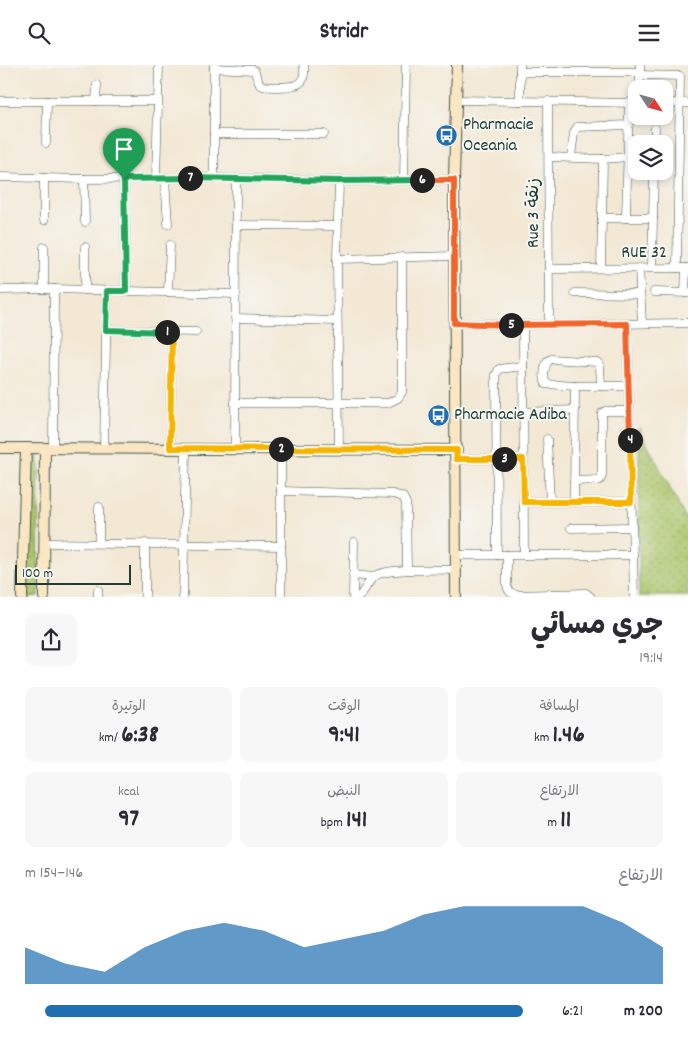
<!DOCTYPE html>
<html lang="ar">
<meta charset="utf-8">
<style>
body{margin:0;font-family:Dekko,"Playpen Sans Arabic",sans-serif;background:#f7f7f7;color:#2b2b33;direction:rtl;height:100vh;display:flex;flex-direction:column;font-size:19px;white-space:nowrap}
*{box-sizing:border-box;margin:0}
p{font-size:16px;color:#7c7c81}
.icon{flex:none;width:28px;height:28px;fill:none;stroke:currentColor;stroke-width:2;stroke-linecap:round;stroke-linejoin:round}
.map{position:relative;height:532px;overflow:hidden;direction:ltr}
.drawer{display:flex;flex-direction:column;background:#fff;flex:1}
.drawer>*{flex:none}
.needle{width:32px;rotate:126deg}
.buttons{position:absolute;left:628px;top:15px;display:grid;gap:10px}
.buttons a{display:grid;place-items:center;width:45px;height:45px;border-radius:10px;background:#fff;box-shadow:0 2px 8px #0003;font-size:25px}
.scale{position:absolute;left:15px;bottom:12px;width:116px;box-sizing:border-box;padding-left:5px;border:2px solid #1f3d34;border-top:0;font-size:14px;line-height:18px;white-space:nowrap;color:#1f3d34;-webkit-text-stroke:4px #f6f6f2;paint-order:stroke}
.pin{position:absolute;display:grid;place-items:center;width:42px;height:42px;color:#fff;margin:-51px -21px;border-radius:50% 50% 50% 0;rotate:-45deg;box-shadow:0 0 5px #0007}
.pin .icon{rotate:45deg}
.km{position:absolute;width:25px;height:25px;margin:-12px;border-radius:50%;background:#222;color:#fff;font-size:14px;line-height:25px;text-align:center}
.round{display:grid;place-items:center;flex:none;width:52px;height:52px;border-radius:10px;background:#f7f7f7}
.summary{display:flex;align-items:center;justify-content:space-between;height:85px;padding:0 25px}
h1{font-size:28px;font-weight:700;line-height:38px}
.figures{display:grid;grid-template-columns:repeat(3,1fr);gap:8px;height:85px;padding:5px 25px}
.figures div{display:grid;align-content:center;border-radius:10px;background:#f7f7f7;text-align:center}
.figures b{font-size:25px;font-weight:700}
.figures small{font-size:14px;font-weight:400}
.figures p{font-size:14px}
.chart{height:140px;padding:10px 25px}
.chart p{display:flex;justify-content:space-between}
.chart svg{width:100%;height:90px;margin-top:5px;fill:#1f6fb2;opacity:.7}
ul{padding:0 25px;list-style:none;font-size:16px}
li{display:grid;grid-template-columns:80px 60px 1fr;align-items:center;height:38px}
li i{height:12px;border-radius:6px;background:#1f6fb2}
header{display:flex;justify-content:space-between;align-items:center;height:65px;padding:0 25px;background:#fff;font-size:22px;font-weight:700}
.map>svg:first-child{display:block}
</style>
<header><svg class="icon" aria-label="menu" viewBox="0 0 24 24"><path d="M4 6h16M4 12h16M4 18h16"/></svg>Stridr<svg class="icon" aria-label="search" viewBox="0 0 24 24"><circle cx="10" cy="10" r="6"/><path d="M15 15l6 6"/></svg></header>
<div class="map">
<svg width="688" height="532" viewBox="0 0 688 532">
<defs>
<pattern id="grass-dots" width="8" height="8" patternUnits="userSpaceOnUse" patternTransform="scale(1.25)"><rect width="8" height="8" fill="#acc56b"/><path d="M2 2h.1M6 6h.1" fill="none" stroke="#8ba159" stroke-width="1.8" stroke-linecap="round"/></pattern>
</defs>
<rect width="100%" height="100%" fill="#f6f6f2"/>
<filter id="ink" filterUnits="userSpaceOnUse"><feTurbulence type="fractalNoise" baseFrequency=".02" numOctaves="2"/><feDisplacementMap in="SourceGraphic" scale="10" xChannelSelector="R" yChannelSelector="G"/><feConvolveMatrix kernelMatrix="1 2 1 2 8 2 1 2 1" color-interpolation-filters="sRGB"/></filter>
<filter id="wash" filterUnits="userSpaceOnUse"><feTurbulence type="fractalNoise" baseFrequency=".0096" numOctaves="4" result="noise"/><feDisplacementMap in="SourceGraphic" scale="20" xChannelSelector="R" yChannelSelector="G"/><feGaussianBlur stdDeviation="1.12" result="paint"/><feColorMatrix in="noise" values="0 0 0 0 0 0 0 0 0 0 0 0 0 0 0 0 0 1.4 0 .05"/><feComposite in="paint" operator="in"/></filter>
<g filter="url(#wash)">
<rect width="100%" height="100%" fill="#f3e8d4"/>
<g fill="url(#grass-dots)" stroke="#668150">
<path d="M639,363l49,95v73h-49z"/>
<path d="M29,386h10l-1,145 -11,1z"/>
</g>
</g>
<g filter="url(#ink)">
<g fill="none" stroke-linecap="round" stroke-linejoin="round">
<defs>
<g id="street">
<path d="M214,3l40,2 6,15c8,3 38,3 42,-4 3,-4 2,-11 2,-16"/>
<path d="M520,7h120"/>
<path d="M640,10l40,1 -3,192"/>
<path d="M640,24v-24"/>
<path d="M457,35l179,3"/>
<path d="M0,36h157"/>
<path d="M96,36l1,-16"/>
<path d="M520,36v-36"/>
<path d="M548,36l1,223"/>
<path d="M664,38h24"/>
<path d="M214,69h110"/>
<path d="M46,78l1,-42"/>
<path d="M654,79l1,-16"/>
<path d="M549,92l54,2 25,-2"/>
<path d="M571,92l3,-24 3,-6 52,-2"/>
<path d="M0,112l84,2 130,-1 125,3 115,-1"/>
<path d="M44,113v42"/>
<path d="M214,113v-113"/>
<path d="M84,114l1,43"/>
<path d="M124,114l2,112"/>
<path d="M156,114l3,-114"/>
<path d="M165,114l3,45"/>
<path d="M404,115l2,-115"/>
<path d="M339,116l-2,78 2,190"/>
<path d="M602,153h51"/>
<path d="M626,153l3,-116"/>
<path d="M236,160l101,1"/>
<path d="M44,182v42"/>
<path d="M337,194l118,-3"/>
<path d="M652,202l2,-96"/>
<path d="M601,203l2,-109"/>
<path d="M639,203l3,55"/>
<path d="M549,204l139,-1"/>
<path d="M0,225l54,-1 182,5"/>
<path d="M85,225v-43"/>
<path d="M168,227l2,-47"/>
<path d="M654,227l34,1"/>
<path d="M575,228l65,1"/>
<path d="M685,228l1,-25"/>
<path d="M235,253l102,3"/>
<path d="M454,258l69,2 165,-2"/>
<path d="M627,259l7,273"/>
<path d="M523,260l1,230"/>
<path d="M106,265l90,2"/>
<path d="M575,321l-29,-2c-3,-6 -2,-17 2,-23l3,-2 46,3 3,4 1,20"/>
<path d="M235,338h153l10,-5 4,-6v-135"/>
<path d="M523,347l52,-2"/>
<path d="M547,374l3,63"/>
<path d="M53,382l1,-158"/>
<path d="M104,383l3,-157"/>
<path d="M170,383l2,-116"/>
<path d="M235,384l1,-270"/>
<path d="M281,384v148"/>
<path d="M457,394h66"/>
<path d="M574,416l26,-1 2,-4v-63l3,-2h24"/>
<path d="M281,426l112,3 10,3 3,6 1,67"/>
<path d="M524,437h107"/>
<path d="M574,437l1,-116h53"/>
<path d="M571,463l61,-1"/>
<path d="M45,478l236,3"/>
<path d="M99,478v-36"/>
<path d="M456,490h177"/>
<path d="M497,490l-1,-180 3,-6 24,-3"/>
<path d="M507,490v30c1,7 4,8 9,10l70,-2 5,4"/>
<path d="M353,510l21,2"/>
<path d="M98,532v-7"/>
<path d="M145,532v-54"/>
<path d="M183,532l3,-149"/>
<path d="M353,532l1,-55"/>
<path d="M359,532c5,-6 9,-14 14,-20 12,-10 67,-7 83,-7"/>
</g>
<g id="secondary">
<path d="M0,383l457,2"/>
<path d="M22,532l4,-149"/>
<path d="M44,532l1,-149"/>
<path d="M456,532l-2,-417 3,-115"/>
</g>
</defs>
<use href="#street" stroke="#3f574c" stroke-width="9"/>
<use href="#secondary" stroke="#3f574c" stroke-width="12"/>
<use href="#street" stroke="#fff" stroke-width="8"/>
<use href="#secondary" stroke="#fbe6c4" stroke-width="10"/>
</g>
</g>
<g fill="none" stroke-linecap="round" stroke-linejoin="round" filter="url(#ink)">
<defs>
<path id="split-1" d="M124,114l2,112h-19l-1,39 61,2"/>
<path id="split-2" d="M167,267h5l-2,116 111,1"/>
<path id="split-3" d="M281,384l176,1 -1,9h48"/>
<path id="split-4" d="M504,394h19l1,43h107l-1,-62"/>
<path id="split-5" d="M511,260l116,-1 3,116"/>
<path id="split-6" d="M422,115h32v143l57,2"/>
<path id="split-7" d="M190,113l149,3 83,-1"/>
<path id="split-8" d="M124,114l66,-1"/>
</defs>
<use href="#split-1" stroke="#fff" stroke-width="10"/>
<use href="#split-2" stroke="#fff" stroke-width="10"/>
<use href="#split-3" stroke="#fff" stroke-width="10"/>
<use href="#split-4" stroke="#fff" stroke-width="10"/>
<use href="#split-5" stroke="#fff" stroke-width="10"/>
<use href="#split-6" stroke="#fff" stroke-width="10"/>
<use href="#split-7" stroke="#fff" stroke-width="10"/>
<use href="#split-8" stroke="#fff" stroke-width="10"/>
<use href="#split-1" stroke="#22a559" stroke-width="6"/>
<use href="#split-2" stroke="#f5b400" stroke-width="6"/>
<use href="#split-3" stroke="#f5b400" stroke-width="6"/>
<use href="#split-4" stroke="#f5b400" stroke-width="6"/>
<use href="#split-5" stroke="#f0652b" stroke-width="6"/>
<use href="#split-6" stroke="#f0652b" stroke-width="6"/>
<use href="#split-7" stroke="#22a559" stroke-width="6"/>
<use href="#split-8" stroke="#22a559" stroke-width="6"/>
</g>
<defs>
<symbol id="bus-disc" viewBox="-11 -11 22 22"><circle r="9.5" fill="#1f6fb2" stroke="#f6f6f2"/><path d="M-5-6H5V4H4V6H2V4H-2V6H-4V4H-5ZM-3.5-4V0h7V-4ZM-3.5 1.2v1.5H-2V1.2ZM2 1.2v1.5H3.5V1.2Z" fill="#fff"/></symbol>
</defs>
<g fill-rule="evenodd">
<use href="#bus-disc" x="434" y="58" width="25" height="25"/>
<use href="#bus-disc" x="426" y="338" width="25" height="25"/>
</g>
<g text-anchor="middle" dominant-baseline="central" stroke-width="4" stroke-linejoin="round" paint-order="stroke">
<g font-size="18" fill="#1f3d34" stroke="#f6f6f2" text-anchor="start">
<text x="463" y="60">Pharmacie<tspan x="463" dy="21">Oceania</tspan></text>
<text x="454" y="350">Pharmacie Adiba</text>
</g>
<g font-size="18" fill="#1f3d34" stroke="#f6f6f2">
<text transform="translate(534 148) rotate(-90)">Rue 3 زنقة</text>
<text x="644" y="188">RUE 32</text>
</g>
</g>
</svg>
<div class="buttons">
<a><svg class="needle" viewBox="-14 -14 28 28"><path d="M0-13l5 13h-10z" fill="#e53935"/><path d="M0 13l5-13h-10z" fill="#7c7c81"/></svg></a>
<a><svg class="icon" aria-label="layers" viewBox="0 0 24 24"><path d="M12 4l9 5-9 5-9-5zM3 14l9 5 9-5"/></svg></a>
</div>
<div class="scale">100 m</div>
<div class="pin" style="left:124px;top:114px;background:#1e9e55"><svg class="icon" aria-label="arrive" viewBox="0 0 24 24"><path d="M6 21V4h12l-3 4 3 4H6"/></svg></div>
<b class="km" style="left:167px;top:267px">1</b>
<b class="km" style="left:281px;top:384px">2</b>
<b class="km" style="left:504px;top:394px">3</b>
<b class="km" style="left:630px;top:375px">4</b>
<b class="km" style="left:511px;top:260px">5</b>
<b class="km" style="left:422px;top:115px">6</b>
<b class="km" style="left:190px;top:113px">7</b>
</div>
<section class="drawer">
<div class="summary"><div><h1>جري مسائي</h1><p>19:14</p></div><a class="round"><svg class="icon" aria-label="share" viewBox="0 0 24 24"><path d="M12 15V3M7 8l5-5 5 5M5 13v7h14v-7"/></svg></a></div>
<div class="figures">
<div><p>المسافة</p><b>1.46<small> km</small></b></div>
<div><p>الوقت</p><b>9:41</b></div>
<div><p>الوتيرة</p><b>6:38<small> /km</small></b></div>
</div>
<div class="figures">
<div><p>الارتفاع</p><b>11<small> m</small></b></div>
<div><p>النبض</p><b>141<small> bpm</small></b></div>
<div><p>kcal</p><b>97</b></div>
</div>
<div class="chart"><p><span>الارتفاع</span>146–154 m</p>
<svg viewBox="0 0 160 44" preserveAspectRatio="none"><path d="M0 44V26L10 34L20 38L30 26L40 18L50 14L60 18L70 26L80 22L90 18L100 10L110 6L120 6L130 6L140 6L150 14L160 26V44z"/></svg>
</div>
<ul>
<li><b>200 m</b>6:21<i style="width:96%"></i></li>
</ul>
</section>
